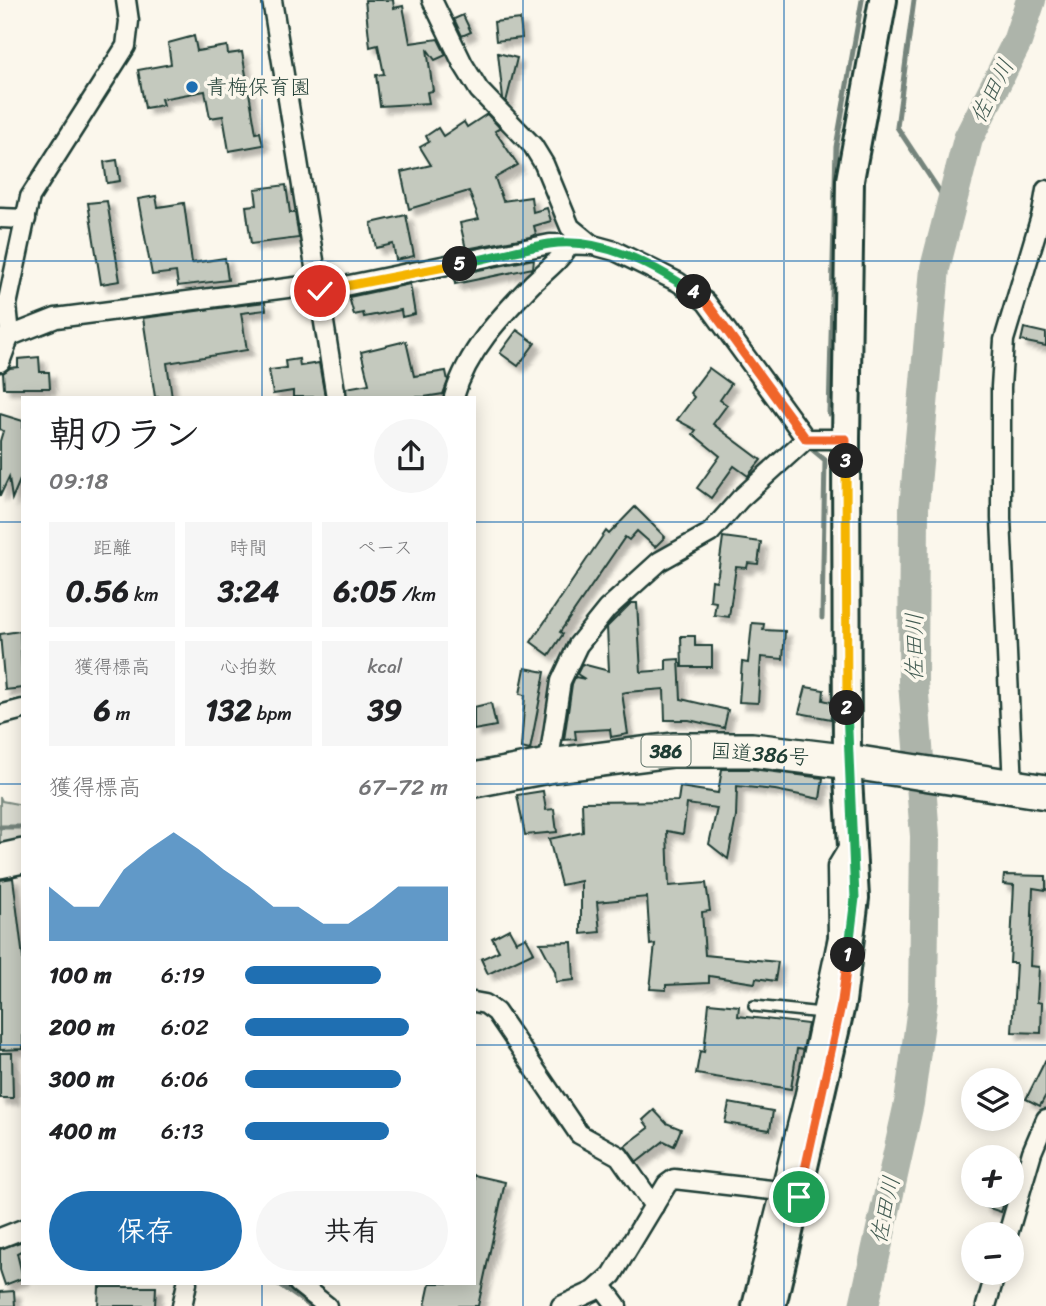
<!DOCTYPE html>
<html lang="ja">
<meta charset="utf-8">
<style>
body{margin:0;font-family:Sriracha,"Klee One",sans-serif;background:#f6f6f6;color:#202124;height:100vh;display:flex;flex-direction:column;font-size:26px;white-space:nowrap}
*{box-sizing:border-box;margin:0}
p{font-size:23px;color:#757577}
.icon{flex:none;width:38px;height:38px;fill:none;stroke:currentColor;stroke-width:2;stroke-linecap:round;stroke-linejoin:round}
.map{position:relative;flex:1;overflow:hidden}
.panel{position:absolute;left:21px;top:396px;width:455px;height:889px;display:flex;flex-direction:column;background:#fff;border-radius:0px;box-shadow:0 4px 18px #0003}
.panel>*{flex:none}
.fabs{position:absolute;left:961px;top:1068px;display:grid;gap:14px}
.fabs a{display:grid;place-items:center;width:63px;height:63px;border-radius:50%;background:#fff;box-shadow:0 4px 18px #0003;font-size:35px}
.pin{position:absolute;display:grid;place-items:center;width:60px;height:60px;color:#fff;margin:-30px;border:4px solid #fff;border-radius:50%;box-shadow:0 2px 7px #0007}
.km{position:absolute;width:35px;height:35px;margin:-18px;border-radius:50%;background:#222;color:#fff;font-size:19px;line-height:35px;text-align:center}
.round{display:grid;place-items:center;flex:none;width:74px;height:74px;border-radius:37px;background:#f6f6f6}
.overview{display:flex;align-items:center;justify-content:space-between;height:119px;padding:0 28px}
h1{font-size:38px;font-weight:700;line-height:52px}
.figures{display:grid;grid-template-columns:repeat(3,1fr);gap:10px;height:119px;padding:7px 28px}
.figures div{display:grid;align-content:center;border-radius:0px;background:#f6f6f6;text-align:center}
.figures b{font-size:30px;font-weight:700}
.figures small{font-size:19px;font-weight:400}
.figures p{font-size:19px}
.chart{height:196px;padding:14px 28px}
.chart p{display:flex;justify-content:space-between}
.chart svg{width:100%;height:126px;margin-top:7px;fill:#1f6fb2;opacity:.7}
.primary-button{display:flex;gap:14px;margin-top:auto;padding:14px 28px}
.primary-button a{flex:1;height:80px;border-radius:42px;background:#1f6fb2;color:#fff;font-size:28px;font-weight:700;line-height:80px;text-align:center}
.primary-button a+a{background:#f6f6f6;color:#202124}
ul{padding:0 28px;list-style:none;font-size:23px}
li{display:grid;grid-template-columns:112px 84px 1fr;align-items:center;height:52px}
li i{height:18px;border-radius:9px;background:#1f6fb2}
.map>svg:first-child{display:block}
</style>
<div class="map">
<svg width="1046" height="1306" viewBox="0 0 1046 1306">
<defs>
<filter id="shadow"><feDropShadow dx="6" dy="6" stdDeviation="2" flood-color="#0004"/></filter>
</defs>
<rect width="100%" height="100%" fill="#fbf7ec"/>
<filter id="ink" filterUnits="userSpaceOnUse"><feTurbulence type="fractalNoise" baseFrequency=".0143" numOctaves="2"/><feDisplacementMap in="SourceGraphic" scale="14" xChannelSelector="R" yChannelSelector="G"/><feConvolveMatrix kernelMatrix="1 2 1 2 8 2 1 2 1" color-interpolation-filters="sRGB"/></filter>
<g filter="url(#ink)">
<path fill="#dbdcd1" stroke="#7d8c82" stroke-width="2" d="M0,797l2,4 21,4v45l-23,5z"/>
<g fill="none" stroke-linecap="round" stroke-linejoin="round">
<g stroke="#74847b" stroke-width="5">
<path d="M914,0l-17,127 53,80"/>
<path d="M829,414l7,-267 26,-147"/>
<path d="M808,446l17,14 -3,158"/>
<path d="M0,827h23"/>
<path d="M826,956l4,-32"/>
<path d="M277,1283l33,23"/>
<path d="M742,1306l19,-71"/>
</g>
<path stroke="#adb4aa" stroke-width="30" d="M864,1306l45,-203 14,-103 2,-164 -12,-154 1,-174 21,-240 33,-129 49,-97 14,-42"/>
</g>
<g fill="#c4c9be" stroke="#1f3d34" stroke-width="2" filter="url(#shadow)">
<path d="M365,0h28l1,8 9,-2 7,37 28,-4 8,16 -11,5 -8,-11 6,42 -6,1 2,11 -49,3 -4,-31 8,-1 -6,-29 -8,2z"/>
<path d="M463,15l8,17 -9,4 -8,-17z"/>
<path d="M520,19l2,19 -26,3 -2,-19z"/>
<path d="M194,36l3,15 30,-5 1,8 14,-2 14,81 4,-1 3,13 -34,6 -6,-35 -13,2 -5,-27 -44,8 2,6 -18,3 -7,-38 33,-6 -3,-21z"/>
<path d="M498,53l19,5 -11,44 -3,-3z"/>
<path d="M487,114l13,14 -5,3 23,34 -23,13 8,23 28,-4 2,15 14,-4 4,13 -17,5 2,8 -6,3 -64,12 -6,-26 19,-4 -10,-28 -60,18 -8,-37 30,-7 -11,-18 9,-5 -3,-6 12,-8 5,8 21,-14 3,5z"/>
<path d="M117,160l3,21 -13,2 -3,-21z"/>
<path d="M286,185l4,28h5l4,25 -48,6 -5,-38 11,-1 -2,-16z"/>
<path d="M156,196l2,11 26,-4 8,60 33,-5 3,22 -50,6 -2,-14 -24,3 -14,-76z"/>
<path d="M107,201l13,80 -19,3 -13,-81z"/>
<path d="M406,215l8,41 -18,4 -3,-16 -17,4 -5,-25z"/>
<path d="M534,259l-1,9 -78,16 -1,-9z"/>
<path d="M410,284l5,30 -13,3 -1,-7 -37,7 -1,-4 -9,2 -5,-18z"/>
<path d="M265,302l1,8 -25,3 6,37 -80,13 5,34h-17l-12,-79z"/>
<path d="M1024,328l22,5v13l-25,-5z"/>
<path d="M517,330l18,13 -17,23 -18,-13z"/>
<path d="M406,341l8,35 32,-5 2,10 -5,13 -19,3h-77l-1,-9 23,-4 -8,-32z"/>
<path d="M39,357l1,15h9l1,16h-46l-1,-15 7,-5 8,-1v-8z"/>
<path d="M299,359l1,7 19,-3 6,34h-32v-6l-20,3 -4,-24 17,-2 -1,-7z"/>
<path d="M709,368l22,16 -11,16 7,5 -14,19 48,36 -13,16 -14,-10 -23,32 -14,-10 23,-32 -27,-22 3,-4 -19,-10 17,-23 -4,-4z"/>
<path d="M0,414l23,7v52l-11,26 -3,-22 -9,19v-55l3,-10 -3,-2z"/>
<path d="M635,507l30,30 -10,10 -18,-16 -8,9 -4,-3 -65,95 3,2 -14,21 -18,-13 75,-111 3,3z"/>
<path d="M723,537l38,5 -3,22 -10,-1 -1,5 -11,-1 -7,50 -15,-2 2,-13 -6,-1 2,-21 4,1 2,-7z"/>
<path d="M631,603h6l4,69 25,-2v-10l13,-1 2,40 47,11 -4,18 -35,-8h-24l-1,-31 -37,3 -5,1 6,41 -17,3 -1,-8 -35,2 1,8 -12,1 8,-56 3,-7 10,2 -8,-5 5,-10 27,7 -2,-44z"/>
<path d="M752,623l12,1 -1,6 22,1 -2,28 -22,-2 -3,46 -19,-1 3,-40 6,1z"/>
<path d="M20,631l3,57 -18,2 -5,-56z"/>
<path d="M681,636h14v10h17v21h-30z"/>
<path d="M525,668l20,4 -15,78 -9,-2 4,-53 -5,-1z"/>
<path d="M806,687l18,3 -1,10 8,2v17l-32,-6z"/>
<path d="M491,703l5,23 -22,4v-23z"/>
<path d="M722,769h29l72,9 -3,21 -45,-9 -38,-4 -1,31 -8,42 -19,-15 8,-36 -30,-4 -4,30 -16,-3 2,55 37,-3 4,28 -8,1 3,43 73,7 -3,19 -19,-3 -1,5 -46,-7v7l-43,2v5l-16,-1 5,-45 -5,1 -3,-48 -50,5 3,30 -19,2v-53l-20,4 -12,-46 34,-7 -1,-30 96,-1 2,-14 38,6z"/>
<path d="M543,791l3,19 8,-1 3,23 -32,3 -8,-40z"/>
<path d="M1004,875l42,1v14l-13,-2 -3,78 9,1 -2,35 5,1 -1,30 -29,-1 4,-69h-6l4,-78 -11,-1z"/>
<path d="M13,878l10,80v91l-23,1v-170z"/>
<path d="M509,929l7,13 10,-5 8,15 -46,22 -7,-15 18,-8 -7,-13z"/>
<path d="M572,942l2,38 -18,2 -1,-11 -15,-28z"/>
<path d="M709,1003l30,3 -1,10 70,8 -5,26 -6,-1 -6,40 -95,-15 4,-23 4,1z"/>
<path d="M0,1053h12l1,45h-13z"/>
<path d="M1046,1059v36l-6,11 -14,-7z"/>
<path d="M729,1103l44,8 -3,19 -45,-7z"/>
<path d="M654,1110l12,13 15,6 -7,17 -10,-5 -27,21 -12,-16 24,-18 -6,-8z"/>
<path d="M474,1175l31,7 -27,124h-53l5,-23h44z"/>
<path d="M987,1195h20l-6,17 -18,-6z"/>
<path d="M23,1241v9l-6,3 6,25 -18,7 -5,-15v-21z"/>
<path d="M99,1287h57l-1,19h-57z"/>
<path d="M14,1291l1,15h-15v-14z"/>
</g>
<g fill="none" stroke-linecap="round" stroke-linejoin="round">
<defs>
<path id="lane" d="M754,1006l68,7"/>
<g id="street">
<path d="M272,0l64,397"/>
<path d="M432,0l31,64 16,26 54,56 11,18 26,63 22,18"/>
<path d="M1042,213l4,-23"/>
<path d="M0,218l26,1"/>
<path d="M320,291l230,-47 43,1 22,6 63,31 28,20 100,137"/>
<path d="M0,340l56,-22 262,-34"/>
<path d="M0,362l10,-27 -3,-30 23,-108 96,-151 3,-25 -3,-21"/>
<path d="M454,397c13,-46 47,-81 80,-115 14,-13 27,-23 37,-39"/>
<path d="M0,715l23,-6"/>
<path d="M548,766l13,-85 17,-36 29,-36 53,-48 50,-28 30,-34 66,-60h40"/>
<path d="M1013,787l-12,-269v-131l3,-47 38,-127 4,-4"/>
<path d="M474,1002l11,2 11,8 83,122 40,22 35,50"/>
<path d="M1008,1234l24,-82 14,-33"/>
<path d="M0,1238l23,-9"/>
<path d="M298,1283l29,23"/>
<path d="M602,1286l15,20"/>
<path d="M182,1306l5,-23"/>
<path d="M561,1306l33,-15 18,-16 55,-91 7,-5 106,12"/>
<path d="M752,1306l53,-212 33,-157 -1,-70 15,-25"/>
<path d="M986,1306l10,-34"/>
</g>
<path id="secondary" d="M772,1306l70,-305 13,-103 -8,-137 -1,-322 4,-259 33,-180"/>
<g id="highway">
<path d="M474,780l74,-14 125,-16h79l107,13 187,29"/>
<path d="M0,861l23,-5"/>
</g>
</defs>
<use href="#lane" stroke="#1f3d34" stroke-width="14"/>
<use href="#street" stroke="#1f3d34" stroke-width="23"/>
<use href="#secondary" stroke="#1f3d34" stroke-width="32"/>
<use href="#highway" stroke="#1f3d34" stroke-width="38"/>
<use href="#lane" stroke="#fbf7ec" stroke-width="9"/>
<use href="#street" stroke="#fbf7ec" stroke-width="18"/>
<use href="#secondary" stroke="#fbf7ec" stroke-width="26"/>
<use href="#highway" stroke="#fbf7ec" stroke-width="33"/>
</g>
</g>
<g fill="none" stroke-linecap="round" stroke-linejoin="round" filter="url(#ink)">
<defs>
<path id="split-1" d="M799,1197l43,-196 6,-46"/>
<path id="split-2" d="M847,708l8,190 -7,57"/>
<path id="split-3" d="M846,461l1,247"/>
<path id="split-4" d="M694,292l12,10 100,137h40v22"/>
<path id="split-5" d="M460,264c30,-6 60,-15 89,-20 52,-8 104,21 145,48"/>
<path id="split-6" d="M320,291l140,-27"/>
</defs>
<use href="#split-1" stroke="#fff" stroke-width="14"/>
<use href="#split-2" stroke="#fff" stroke-width="14"/>
<use href="#split-3" stroke="#fff" stroke-width="14"/>
<use href="#split-4" stroke="#fff" stroke-width="14"/>
<use href="#split-5" stroke="#fff" stroke-width="14"/>
<use href="#split-6" stroke="#fff" stroke-width="14"/>
<use href="#split-1" stroke="#f0652b" stroke-width="9"/>
<use href="#split-2" stroke="#22a559" stroke-width="9"/>
<use href="#split-3" stroke="#f5b400" stroke-width="9"/>
<use href="#split-4" stroke="#f0652b" stroke-width="9"/>
<use href="#split-5" stroke="#22a559" stroke-width="9"/>
<use href="#split-6" stroke="#f5b400" stroke-width="9"/>
</g>
<path fill="none" stroke="#1f6fb2" stroke-width="2" stroke-opacity="0.55" d="M262,0v397M523,0v1306M784,0v1306M0,261h1046M0,522h23M474,522h572M0,784h23M474,784h572M0,1045h23M474,1045h572M262,1283v23"/>
<circle fill="#1f6fb2" stroke="#fbf7ec" stroke-width="2.5" cx="192" cy="87" r="7"/>
<g text-anchor="middle" dominant-baseline="central" stroke-width="7" stroke-linejoin="round" paint-order="stroke">
<rect fill="#fbf7ec" stroke="#61756b" stroke-width="2" x="641.5" y="735.5" width="49" height="31" rx="5"/>
<g font-size="19" font-weight="bold" fill="#1f3d34">
<text x="666" y="751">386</text>
</g>
<g font-size="21" fill="#1f3d34" stroke="#fbf7ec" text-anchor="start">
<text x="206" y="87">青梅保育園</text>
</g>
<g font-size="21" fill="#1f3d34" stroke="#fbf7ec">
<text transform="translate(760 754) rotate(4)">国道386号</text>
</g>
<g font-size="23" font-style="italic" fill="#425b52" stroke="#fbf7ec">
<text transform="translate(992 91) rotate(-63)">佐田川</text>
<text transform="translate(914 647) rotate(-90)">佐田川</text>
<text transform="translate(885 1210) rotate(-78)">佐田川</text>
</g>
</g>
</svg>
<div class="fabs">
<a><svg class="icon" aria-label="layers" viewBox="0 0 24 24"><path d="M12 4l9 5-9 5-9-5zM3 14l9 5 9-5"/></svg></a>
<a>+</a>
<a>−</a>
</div>
<div class="pin" style="left:799px;top:1197px;background:#1e9e55"><svg class="icon" aria-label="arrive" viewBox="0 0 24 24"><path d="M6 21V4h12l-3 4 3 4H6"/></svg></div>
<div class="pin" style="left:320px;top:291px;background:#d93025"><svg class="icon" aria-label="check" viewBox="0 0 24 24"><path d="M5 12l5 5 9-10"/></svg></div>
<b class="km" style="left:848px;top:955px">1</b>
<b class="km" style="left:847px;top:708px">2</b>
<b class="km" style="left:846px;top:461px">3</b>
<b class="km" style="left:694px;top:292px">4</b>
<b class="km" style="left:460px;top:264px">5</b>
<section class="panel">
<div class="overview"><div><h1>朝のラン</h1><p>09:18</p></div><a class="round"><svg class="icon" aria-label="share" viewBox="0 0 24 24"><path d="M12 15V3M7 8l5-5 5 5M5 13v7h14v-7"/></svg></a></div>
<div class="figures">
<div><p>距離</p><b>0.56<small> km</small></b></div>
<div><p>時間</p><b>3:24</b></div>
<div><p>ペース</p><b>6:05<small> /km</small></b></div>
</div>
<div class="figures">
<div><p>獲得標高</p><b>6<small> m</small></b></div>
<div><p>心拍数</p><b>132<small> bpm</small></b></div>
<div><p>kcal</p><b>39</b></div>
</div>
<div class="chart"><p><span>獲得標高</span>67–72 m</p>
<svg viewBox="0 0 160 44" preserveAspectRatio="none"><path d="M0 44V25L10 32L20 32L30 19L40 12L50 6L60 12L70 19L80 25L90 32L100 32L110 38L120 38L130 32L140 25L150 25L160 25V44z"/></svg>
</div>
<ul>
<li><b>100 m</b>6:19<i style="width:67%"></i></li>
<li><b>200 m</b>6:02<i style="width:81%"></i></li>
<li><b>300 m</b>6:06<i style="width:77%"></i></li>
<li><b>400 m</b>6:13<i style="width:71%"></i></li>
</ul>
<div class="primary-button"><a>保存</a><a>共有</a></div>
</section>
</div>
